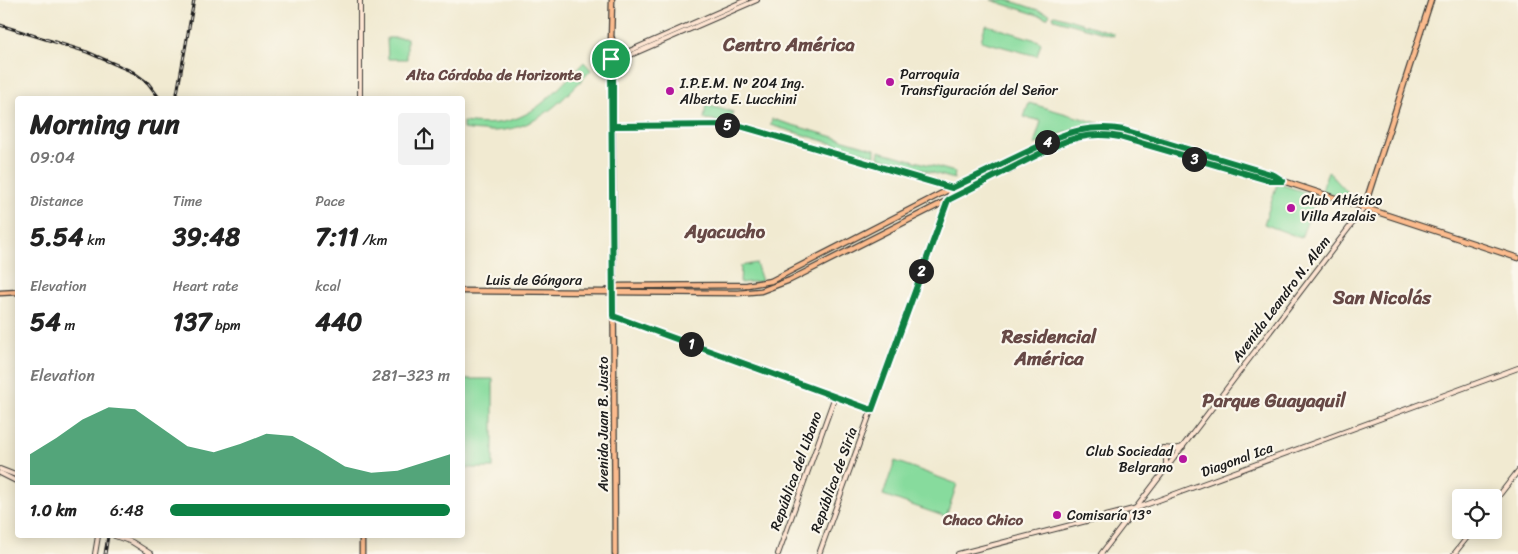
<!DOCTYPE html>
<meta charset="utf-8">
<style>
body{margin:0;font-family:Sriracha,sans-serif;background:#f2f2f2;color:#222;height:100vh;display:flex;flex-direction:column;font-size:19px;white-space:nowrap}
*{box-sizing:border-box;margin:0}
p{font-size:16px;color:#767676}
.icon{flex:none;width:28px;height:28px;fill:none;stroke:currentColor;stroke-width:2;stroke-linecap:round;stroke-linejoin:round}
.map{position:relative;flex:1;overflow:hidden}
.side{position:absolute;left:15px;top:96px;width:450px;height:442px;display:flex;flex-direction:column;background:#fff;border-radius:5px;box-shadow:0 2px 12px #0003}
.side>*{flex:none}
.fabs{position:absolute;left:1452px;top:489px;display:grid;gap:10px}
.fabs a{display:grid;place-items:center;width:50px;height:50px;border-radius:5px;background:#fff;box-shadow:0 2px 12px #0003;font-size:25px}
.pin{position:absolute;display:grid;place-items:center;width:42px;height:42px;color:#fff;margin:-21px;border:2px solid #fff;border-radius:50%;box-shadow:0 1px 5px #0007}
.km{position:absolute;width:25px;height:25px;margin:-12px;border-radius:50%;background:#222;color:#fff;font-size:14px;line-height:25px;text-align:center}
.round{display:grid;place-items:center;flex:none;width:52px;height:52px;border-radius:5px;background:#f2f2f2}
.overview{display:flex;align-items:center;justify-content:space-between;height:85px;padding:0 15px}
h1{font-size:28px;font-weight:700;line-height:38px}
.metrics{display:grid;grid-template-columns:repeat(3,1fr);gap:8px;height:85px;padding:5px 15px}
.metrics div{display:grid;align-content:center}
.metrics b{font-size:25px;font-weight:700}
.metrics small{font-size:14px;font-weight:400}
.metrics p{font-size:14px}
.chart{height:140px;padding:10px 15px}
.chart p{display:flex;justify-content:space-between}
.chart svg{width:100%;height:90px;margin-top:5px;fill:#0b8043;opacity:.7}
ul{padding:0 15px;list-style:none;font-size:16px}
li{display:grid;grid-template-columns:80px 60px 1fr;align-items:center;height:38px}
li i{height:12px;border-radius:6px;background:#0b8043}
.map>svg:first-child{display:block}
</style>
<div class="map">
<svg width="1518" height="554" viewBox="0 0 1518 554">
<rect width="100%" height="100%" fill="#fbf7ec"/>
<filter id="ink" filterUnits="userSpaceOnUse"><feTurbulence type="fractalNoise" baseFrequency=".02" numOctaves="2"/><feDisplacementMap in="SourceGraphic" scale="10" xChannelSelector="R" yChannelSelector="G"/><feConvolveMatrix kernelMatrix="1 2 1 2 8 2 1 2 1" color-interpolation-filters="sRGB"/></filter>
<filter id="wash" filterUnits="userSpaceOnUse"><feTurbulence type="fractalNoise" baseFrequency=".0096" numOctaves="4" result="noise"/><feDisplacementMap in="SourceGraphic" scale="20" xChannelSelector="R" yChannelSelector="G"/><feGaussianBlur stdDeviation="1.12" result="paint"/><feColorMatrix in="noise" values="0 0 0 0 0 0 0 0 0 0 0 0 0 0 0 0 0 1.4 0 .05"/><feComposite in="paint" operator="in"/></filter>
<g filter="url(#wash)">
<rect width="100%" height="100%" fill="#f1ead1"/>
<g fill="#87db9d" stroke="#527c5c">
<path d="M991,0h17l42,14 -3,4z"/>
<path d="M1055,15l58,18 1,3 -60,-17 -1,-3z"/>
<path d="M987,25l52,16 2,2 -4,13 -56,-15 4,-15z"/>
<path d="M387,38h20v21h-19z"/>
<path d="M584,62l7,8c-40,43 -65,69 -128,59v-7c62,9 81,-19 121,-60z"/>
<path d="M1029,103l79,23c-27,-1 -49,8 -74,19l7,-24 -17,-4z"/>
<path d="M706,105l27,7 -1,11 -17,-1v-2l-11,-1z"/>
<path d="M772,119l103,30v7l-105,-31z"/>
<path d="M879,151l76,21 -1,7 -76,-22z"/>
<path d="M1328,171l27,30 -33,-10z"/>
<path d="M1277,184h2l38,12 -16,42 -37,-14z"/>
<path d="M756,263l6,18 -22,2 1,-17z"/>
<rect x="463" y="379" width="30" height="89"/>
<path d="M895,461l62,23 -11,33 -63,-22z"/>
</g>
</g>
<g filter="url(#ink)">
<g fill="none" stroke-linecap="round" stroke-linejoin="round">
<defs>
<g id="secondary">
<path d="M613,48l5,4 6,1"/>
<path d="M611,59l135,-59"/>
<path d="M613,69l6,-7 7,-5 131,-57"/>
<path d="M360,99v-99"/>
<path d="M611,126l126,-1 215,63 -133,366"/>
<path d="M613,316l259,94"/>
<path d="M1163,448l3,9v10"/>
<path d="M1163,448l12,1 8,-2"/>
<path d="M0,469l18,7"/>
<path d="M0,473l18,9"/>
<path d="M1494,502l24,-31"/>
<path d="M115,536l17,6 19,12"/>
<path d="M95,554l3,-18"/>
<path d="M778,554l57,-158"/>
<path d="M958,554l179,-46 381,-140"/>
<path d="M1101,554l263,-346"/>
<path d="M1454,554l19,-24"/>
</g>
<g id="primary">
<path d="M612,39l3,515"/>
<path d="M611,41l1,-41"/>
<path d="M1364,208l67,-208"/>
<path d="M462,291l276,2 23,-2 29,-11 269,-136c20,-9 40,-11 62,-7l150,44h12l235,77"/>
<path d="M606,291l13,-5 128,-1 24,-4 181,-93 106,-51 17,-6 17,-3 32,2 150,45 9,6"/>
<path d="M0,293l18,-1"/>
<path d="M362,536v18"/>
</g>
</defs>
<use href="#secondary" stroke="#3c3b37" stroke-width="6"/>
<use href="#primary" stroke="#3c3b37" stroke-width="7"/>
<use href="#secondary" stroke="#fde4d1" stroke-width="4"/>
<use href="#primary" stroke="#fbbb8d" stroke-width="4.5"/>
<defs>
<g id="rail">
<path d="M0,25l87,27 46,20 15,11 12,16"/>
<path d="M176,99l18,-99"/>
<path d="M105,554l3,-18"/>
</g>
</defs>
<use href="#rail" stroke="#1c1c1c" stroke-width="3"/>
<use href="#rail" stroke="#fbf7ec" stroke-width="1" stroke-dasharray="4" stroke-linecap="butt"/>
</g>
</g>
<g fill="none" stroke-linecap="round" stroke-linejoin="round" filter="url(#ink)">
<defs>
<path id="route" d="M613,58v68l124,-1 215,63 106,-51c22,-9 43,-11 66,-7l150,45 9,6h-12l-151,-44c-21,-4 -41,-2 -61,7l-111,56 -76,210 -259,-94 -2,-257z"/>
</defs>
<use href="#route" stroke="#fff" stroke-width="10"/>
<use href="#route" stroke="#0b8043" stroke-width="6"/>
</g>
<g fill="#b5179e" stroke="#fbf7ec" stroke-width="2">
<circle cx="890" cy="82" r="5"/>
<circle cx="670" cy="91" r="5"/>
<circle cx="1291" cy="208" r="5"/>
<circle cx="1183" cy="459" r="5"/>
<circle cx="1057" cy="515" r="5"/>
</g>
<g text-anchor="middle" dominant-baseline="central" stroke-width="4.5" stroke-linejoin="round" paint-order="stroke">
<g font-size="14" fill="#1c1c1c" stroke="#fbf7ec" text-anchor="start">
<text x="900" y="74">Parroquia<tspan x="900" dy="16">Transfiguración del Señor</tspan></text>
<text x="680" y="83">I.P.E.M. Nº 204 Ing.<tspan x="680" dy="16">Alberto E. Lucchini</tspan></text>
<text x="1301" y="200">Club Atlético<tspan x="1301" dy="16">Villa Azalais</tspan></text>
<text x="1173" y="451" text-anchor="end">Club Sociedad<tspan x="1173" dy="16">Belgrano</tspan></text>
<text x="1067" y="515">Comisaría 13°</text>
</g>
<g font-size="14" fill="#1c1c1c" stroke="#fbf7ec">
<text x="534" y="280">Luis de Góngora</text>
<text transform="translate(1281 299) rotate(-53)">Avenida Leandro N. Alem</text>
<text transform="translate(603 424) rotate(-90)">Avenida Juan B. Justo</text>
<text transform="translate(1237 460) rotate(-20)">Diagonal Ica</text>
<text transform="translate(796 471) rotate(-70)">República del Libano</text>
<text transform="translate(834 480) rotate(-70)">República de Siria</text>
</g>
<g font-size="15" font-weight="bold" fill="#674946" stroke="#fbf7ec">
<text x="494" y="75">Alta Córdoba de Horizonte</text>
<text x="983" y="520">Chaco Chico</text>
</g>
<g font-size="19" font-weight="bold" fill="#674946" stroke="#fbf7ec">
<text x="789" y="44">Centro América</text>
<text x="725" y="231">Ayacucho</text>
<text x="1382" y="297">San Nicolás</text>
<text x="1049" y="336">Residencial<tspan x="1049" dy="22">América</tspan></text>
<text x="1274" y="400">Parque Guayaquil</text>
</g>
</g>
</svg>
<div class="fabs">
<a><svg class="icon" aria-label="locate" viewBox="0 0 24 24"><circle cx="12" cy="12" r="6"/><path d="M12 2v4M12 18v4M2 12h4M18 12h4"/></svg></a>
</div>
<div class="pin" style="left:611px;top:59px;background:#1e9e55"><svg class="icon" aria-label="arrive" viewBox="0 0 24 24"><path d="M6 21V4h12l-3 4 3 4H6"/></svg></div>
<b class="km" style="left:691px;top:344px">1</b>
<b class="km" style="left:921px;top:271px">2</b>
<b class="km" style="left:1194px;top:159px">3</b>
<b class="km" style="left:1047px;top:142px">4</b>
<b class="km" style="left:727px;top:125px">5</b>
<section class="side">
<div class="overview"><div><h1>Morning run</h1><p>09:04</p></div><a class="round"><svg class="icon" aria-label="share" viewBox="0 0 24 24"><path d="M12 15V3M7 8l5-5 5 5M5 13v7h14v-7"/></svg></a></div>
<div class="metrics">
<div><p>Distance</p><b>5.54<small> km</small></b></div>
<div><p>Time</p><b>39:48</b></div>
<div><p>Pace</p><b>7:11<small> /km</small></b></div>
</div>
<div class="metrics">
<div><p>Elevation</p><b>54<small> m</small></b></div>
<div><p>Heart rate</p><b>137<small> bpm</small></b></div>
<div><p>kcal</p><b>440</b></div>
</div>
<div class="chart"><p><span>Elevation</span>281–323 m</p>
<svg viewBox="0 0 160 44" preserveAspectRatio="none"><path d="M0 44V29L10 21L20 12L30 6L40 7L50 16L60 25L70 28L80 24L90 19L100 20L110 27L120 35L130 38L140 37L150 33L160 29V44z"/></svg>
</div>
<ul>
<li><b>1.0 km</b>6:48<i style="width:100%"></i></li>
</ul>
</section>
</div>
